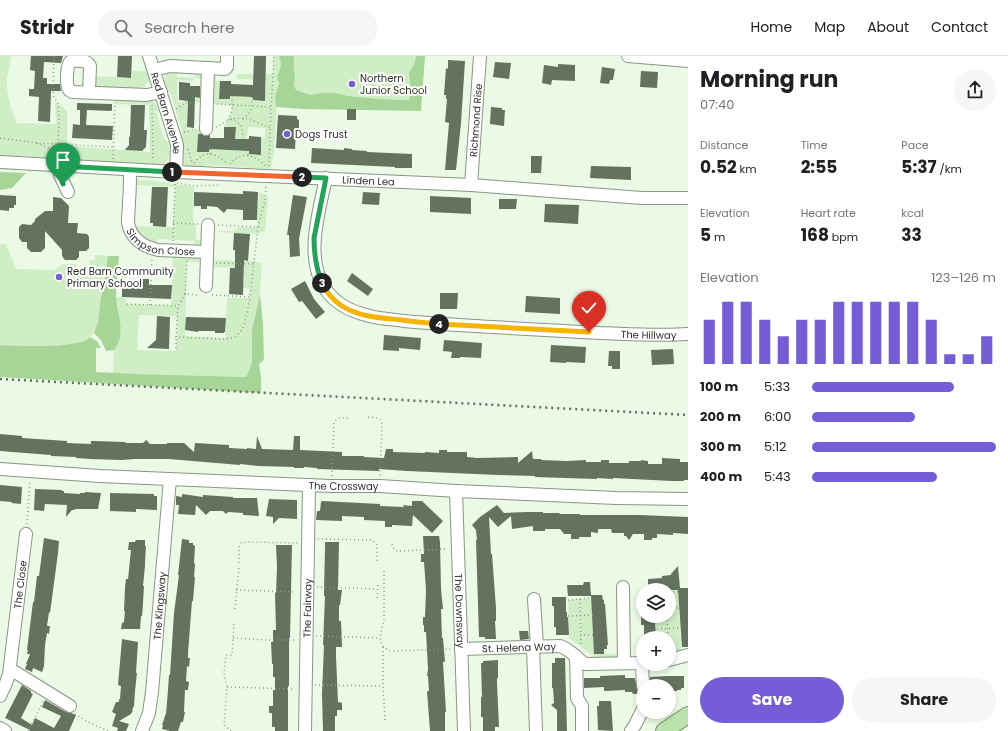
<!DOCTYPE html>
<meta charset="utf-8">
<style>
body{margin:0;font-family:Poppins,sans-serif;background:#f6f6f6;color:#202124;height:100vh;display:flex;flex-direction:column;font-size:15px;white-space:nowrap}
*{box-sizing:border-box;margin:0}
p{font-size:13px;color:#757577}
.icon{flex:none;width:22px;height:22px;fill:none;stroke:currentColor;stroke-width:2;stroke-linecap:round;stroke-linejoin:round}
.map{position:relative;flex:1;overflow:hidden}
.details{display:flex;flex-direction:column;background:#fff;width:320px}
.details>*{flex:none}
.controls{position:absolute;left:636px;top:527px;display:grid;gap:8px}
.controls a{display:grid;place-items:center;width:40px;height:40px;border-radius:50%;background:#fff;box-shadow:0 2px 6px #0003;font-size:20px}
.pin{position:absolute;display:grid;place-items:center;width:34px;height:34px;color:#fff;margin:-41px -17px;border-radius:50% 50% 50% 0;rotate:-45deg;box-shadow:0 0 4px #0007}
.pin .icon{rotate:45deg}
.km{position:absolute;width:20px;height:20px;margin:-10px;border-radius:50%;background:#222;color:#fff;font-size:11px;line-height:20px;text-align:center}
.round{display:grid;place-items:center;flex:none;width:42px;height:42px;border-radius:21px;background:#f6f6f6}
.head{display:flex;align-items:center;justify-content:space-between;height:68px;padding:0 12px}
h1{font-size:22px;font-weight:700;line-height:30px}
.figures{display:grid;grid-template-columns:repeat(3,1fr);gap:6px;height:68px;padding:4px 12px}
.figures div{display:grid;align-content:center}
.figures b{font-size:17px;font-weight:700}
.figures small{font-size:11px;font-weight:400}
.figures p{font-size:11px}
.chart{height:112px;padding:8px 12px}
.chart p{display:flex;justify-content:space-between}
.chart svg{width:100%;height:72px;margin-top:4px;stroke:#745dd7;stroke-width:6}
.cta{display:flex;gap:8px;margin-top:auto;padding:8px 12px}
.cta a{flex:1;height:46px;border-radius:24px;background:#745dd7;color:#fff;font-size:16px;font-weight:700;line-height:46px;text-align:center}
.cta a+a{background:#f6f6f6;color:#202124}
ul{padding:0 12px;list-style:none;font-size:13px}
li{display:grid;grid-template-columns:64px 48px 1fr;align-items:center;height:30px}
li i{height:10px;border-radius:5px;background:#745dd7}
header{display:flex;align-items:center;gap:24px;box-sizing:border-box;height:56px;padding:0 20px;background:#fff;border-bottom:1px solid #e0e0e0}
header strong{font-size:19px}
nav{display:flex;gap:22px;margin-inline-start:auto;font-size:14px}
.search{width:280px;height:36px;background:#f6f6f6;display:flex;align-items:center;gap:10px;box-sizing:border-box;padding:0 14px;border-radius:22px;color:#757577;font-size:15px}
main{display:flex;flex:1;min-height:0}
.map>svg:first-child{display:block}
</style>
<header>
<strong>Stridr</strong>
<div class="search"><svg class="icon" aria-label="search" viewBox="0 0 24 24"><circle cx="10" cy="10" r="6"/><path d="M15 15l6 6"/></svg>Search here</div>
<nav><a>Home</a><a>Map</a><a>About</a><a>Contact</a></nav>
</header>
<main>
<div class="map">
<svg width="688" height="675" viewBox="0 0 688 675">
<rect width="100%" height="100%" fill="#ebfae6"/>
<g fill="#d0eec6" fill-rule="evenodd">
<path d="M0,0h11c-1,7 -3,15 -4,23 -1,15 4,30 10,44l39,1 -1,-21 6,2 6,7v34l83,6 -1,-47 -36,-1v-6c9,0 36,-1 41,4 3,2 4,5 4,9h-2l8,28 4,3c2,10 2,16 -5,24h-34l-6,-3 -31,-2 -57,1 -4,-6h-20l-5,5h-6z"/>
<path d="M274,0h5l2,8 -3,10v13l-3,9 1,10 1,1 -3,44 -3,18 -66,-4 -4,4 -15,-3 -4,-4 -2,-20 2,-10 -11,-38 -5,-3c-4,-13 -2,-17 11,-21v7l18,1 1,-7c4,2 6,3 7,8l-8,-1 -1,3 -17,-1 1,22h6v-2l9,-3 9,1 -1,4 -14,1v28l10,-2h13v6l-12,-1v18h11v-3h1l39,2v3l12,1v-17h4v-10l-17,-1 -1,12h-12l1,-12h-12l8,-16v-6l-20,-1 1,-30 3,-2v9h4v18h10v-3l23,1 12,4 1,-21 -29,-1v-5h36z"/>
<path d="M294,0h122l-2,9 -5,8 2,19 -2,8 -29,-1 -32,-3 -13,-3h-14l-11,2 -14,-5 -2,-5 1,-9 -1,-9z"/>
<path d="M142,1l5,4 4,21h-3l-4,5 -5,2 -43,-2 -1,-3v-8l36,2 1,-7h14z"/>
<path d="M137,124l17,1 40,6 -1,37h3v16h7c-1,6 -3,6 -9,8v-7l-36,-2 -1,7 -11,-3 -13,-17 40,1 2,-40 -41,-2z"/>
<path d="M259,137h4l2,3h3l-3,35 -8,3 -39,-2v-1h16l5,-4 17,1 1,-3z"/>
<path d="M0,188h6l10,25 39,1 8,-6h13l1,7h9l3,-4 1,-7h5v-5l13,1 -4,29 -3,12 -3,26 -4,10 -6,6 -15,5 -20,2 -29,1 -24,-2z"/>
<path d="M173,198l25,2 4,6h-15l-2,74 40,2 2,-40h22l1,-9 -7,-1 1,-20 -35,-1v-7l47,1 6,2 -2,32 -8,35v33l-6,14 -111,-3 -22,-1 3,-76h8v2h2v5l45,1zM139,259l38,1 -1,35 -39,-1z"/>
<path d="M669,534h9l3,60 -12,1v-13h-13c1,-8 -1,-14 -2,-22h15z"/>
<path d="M592,542l3,56h26l-2,4h-23l-27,-20 -1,-38z"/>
</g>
<g fill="#a7d598">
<path d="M279,0h15v11l1,9 -1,9 2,5 14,5 11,-2h14l13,3 32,3 29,1 2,-8 -2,-19 5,-8 2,-9h9l-4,55 -118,-2 -26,-2 -1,-1 -1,-10 3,-9 1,-4 -2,-4 4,-15z"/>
<path d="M0,116l26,1 -14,15 -12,2z"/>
<path d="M108,200h11c-1,13 -3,27 -3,40 1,18 11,39 -2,54l-8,1 -5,-11 -7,-7 4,-11 3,-25 3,-12z"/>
<path d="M260,239l3,29 1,36 -5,4 2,13v16l-261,-16v-32c16,1 81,4 90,-8l7,4 4,7h-5v24l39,2 111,3 6,-14v-33z"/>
</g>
<g fill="#647260">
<path d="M31,0h32l-2,7 -17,-1 -1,16h4v6h13l1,7h-10l-1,31 -12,-1 1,-24 -10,-1v-7h5l1,-18 -5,-1z"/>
<path d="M118,0h14l-1,22 -14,-1z"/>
<path d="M254,0h12l-1,45 -12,-1v-3l-23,-1v3h-11l1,-18h11v3l22,1z"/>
<path d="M448,4l17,1 -4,62 -5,47h-11l4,-47 -4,-1 2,-23h-1v-4h-2l2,-27 2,1z"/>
<path d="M495,6l16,1 -2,16 -16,-2z"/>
<path d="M558,8l17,1v16l-23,-1 -1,5 -9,-2 2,-18 14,2z"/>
<path d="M602,11l13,2 -2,11h-3l-1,4 -9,-1z"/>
<path d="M641,15l17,1 -1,16 -17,-1z"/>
<path d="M179,26l11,1v3h10v12l-5,-1 -1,31 -7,-1 1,-26 -9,-1z"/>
<path d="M77,47l35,1v6l-1,1 -24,-1 -1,15 27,1 -1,14 -40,-2 1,-14 7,1v-15h-3z"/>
<path d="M131,49h14l-1,25h3l-1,17 -4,4 -17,-1 4,-5v-8h1z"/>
<path d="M491,51l11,1v2h3l-1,16 -14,-2z"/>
<rect x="347" y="53" width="9" height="11"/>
<path d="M278,59l19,1v3l2,1v10h-3l-1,19 -19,-1z"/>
<path d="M224,71h12l-1,12h14v-3l12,1v18l-12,-1v-3l-40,-2v3h-12l1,-18h3l4,2 5,-1v3h14z"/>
<path d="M312,92l32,2v-2l8,1v1l15,1v1l45,2v14h-17v-1l-84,-4z"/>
<path d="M531,100h11l-1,17h-10z"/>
<path d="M591,110l40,1v13l-41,-2z"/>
<path d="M152,131h16l-2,40 -13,-1v-3h-3z"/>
<path d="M243,135l15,1 -1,28h-14v-10l-16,-1 -3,4 -7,-6 -10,-1v3h-6v-3h-7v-14l49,2z"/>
<path d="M363,136l17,1 -1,12 -17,-1z"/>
<path d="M0,139l16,1v9h-2v3h-5v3l-9,-1z"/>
<path d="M293,139l14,2 -8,42 1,17 -10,1 -1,-22h-2z"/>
<path d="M430,140l41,2v16l-41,-2z"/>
<path d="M53,141l8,1 8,8 -1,17h10l-1,10 10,1 2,3v11l-3,3h-7v6l-3,3h-11l-3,-4v-6l-17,-19v17l-4,4h-10l-4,-4v-6h-5l-3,-4v-11l3,-3 9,1 4,-4v-2l10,-8h8z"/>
<path d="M499,143h18l-1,10h-17z"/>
<path d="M545,148l34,1 -1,19 -34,-2z"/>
<path d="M234,177l16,1 -2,27 -4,-1 -1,35 -14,-1 1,-26h5v-18h-2z"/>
<path d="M352,217l21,16 -5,7 -21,-15z"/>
<path d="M142,223h7v6h23l-1,14 -49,-2v-13l20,1z"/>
<path d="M305,225l9,18 11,13 -9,7 -14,-18 -3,1 -8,-13z"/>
<path d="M440,237h18l-1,16h-17z"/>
<path d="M526,240l34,2v16l-35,-2z"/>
<path d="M157,260l13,1 -1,32 -22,-1 9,-8z"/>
<path d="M186,261l40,1 -1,14h-1v1h-9v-2h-17v1l-13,-2z"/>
<path d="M384,279l37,3 -1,12 -21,-2v3l-16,-1z"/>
<path d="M444,284l38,3 -1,15 -21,-1v1h-9l1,-6 -9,-1z"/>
<path d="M551,289l35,2 -1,16 -19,-1v1l-16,-1z"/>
<path d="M673,293l1,15 -22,1 -1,-15z"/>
<path d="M609,295h11v18h-8v-3h-4z"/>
<path d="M0,378l22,2v2l45,3v2l24,1v-3h3l31,1 1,1h17l3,-3 4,4h17v-1h17l10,9 1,-9 34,2v3l18,1v-1l9,1 1,-13 5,13 31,1 1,-14h6v14l42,2v4h22v1l20,1 2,-9h7v3l32,1v-1l14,1v-3h8v2h20v5l10,1 41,-1v6l14,-12 1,8h8v1l26,1 19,-1v2h15v-2h8v3h20v-2h12v-1l7,1v3h14v-6l18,1v3h8v18h-4v1h-12l-59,-3v1l-16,-1v1l-62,-2v-1l-37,-1 -91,-4 -28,-2v2l-62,-2v-1l-13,-1v1h-10v-1l-36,-1 -18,-2v1l-71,-6h-34l-14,1 -31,-1 -14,-1v-1l-25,-1v-1l-51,-4z"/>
<path d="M0,429l22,2 -1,17 -10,-1 1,-1 -12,-1z"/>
<path d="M35,433l27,1v1h2v2l16,1v-1h5v-1l16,1 -3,16h-23l-1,1h-2l-6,7 1,-12 -22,-1 -1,7 -10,-1z"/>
<path d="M110,437l44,1v2h3v14l-21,-1v3l-26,-1z"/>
<path d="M182,438l21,3v-2l30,2v1h24l2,18 -16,-1v-2l-15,-1 -2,2 -3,-3h-13l-4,4 -10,-10 -1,10 -17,-1 1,-9h-3v-9l6,1z"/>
<path d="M269,443l28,1v19l-18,-1 -6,6v-7l-7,-1z"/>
<path d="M322,445l58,3v2l24,1 -1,-2 9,1v-5h10l21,20 -11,12 -19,-18 -1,11 -20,-1v2h-7v-6l-21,-1v-3l-22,-1v5l-26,-1 1,-9h3l1,-9z"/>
<path d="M497,449l7,8 23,-1h16v1h16l1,1h20v1h60l48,2v17l-15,-1v2l-16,-1v4h-5v2h-8v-6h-11l-4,6 -3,-4h-2v-3h-12l-1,-4h-13v4l-7,-1v5h-12v2h-8v-5h-7l-4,-5h-15v2h-12v-5l-21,3 -1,-13 -13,11 -9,-10 2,37h1l4,54v13h-1l1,18h-11v-2h-6l-3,-97h1l-1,-10 -4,-5 8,-8z"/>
<path d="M423,480h16l1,6 1,47 2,20h-2l1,29h1l2,24h-2l3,50h-1v19h-15l-3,-40h2l-1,-15h-1l1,-7 -2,-37h-2v-7h-1v-8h2l1,-27 -2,-28h-3v-8h3z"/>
<path d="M44,482l15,3 -1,12 -8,60 -1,-1 -2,14h3l-1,8 -2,-1 -2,12 -1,21 -2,6 -9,-4 -1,4 -7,-3 2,-5h-1l4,-10h-3l1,-4h-1l6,-48h1l3,-26h2z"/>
<path d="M182,483l7,1v3h4v2l2,1 -1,17 1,1 -1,13h1l-2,24h-1l-4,52v5h2l-1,9 -2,-1 -1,15 3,1 -1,8h-3l-1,22h1l-2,10h-2l-3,9h-8l-8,-2 1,-4h-1l4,-12v1l2,-24 1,-15h1l4,-62 5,-38h-1z"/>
<path d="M136,484h9v6h1l-1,16v4l-2,20h1l-1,17 -1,13h-1l-1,13h-19l1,-6 2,-1 1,-11h-1l1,-23 1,-9h2l3,-29h-3l1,-8h6z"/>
<path d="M325,486h14l-1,48h4l-2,15h-1v16h2l1,26h-6v10l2,45 4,1v7h-5v6h-2v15h-12l-1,-37 2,-49h-1l2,-49h-1v-6l1,-42z"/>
<path d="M276,489h16l-2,93h-1v48h-1v45h-13v-4h-3v-14h-3v-7h4v-16h2v-13h-2v-13h-1l-1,-22h2v-12h3l-1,-37h1l1,-26z"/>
<path d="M678,510l2,22h8v59h-6l-4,-57h-30v-11l14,-1v-2l9,-1v-1z"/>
<path d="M584,526h6l1,14h-23l-1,-11h16z"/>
<path d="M591,539h11l1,5h1v4h1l3,41h-1v4h-3v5h-10z"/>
<path d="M552,541h14v15h1v5h1l1,18h-13v-8h-2v-21h-2z"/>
<path d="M641,560h12l2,7 1,11h-2l1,4h-11v-13h-3z"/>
<path d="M519,575h9l1,8 -9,1z"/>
<path d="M122,583l16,3 -2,31h1l-2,18 -1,15 -2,4h1l-2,4 -12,7 10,3 -3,7h-9l1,-3 -6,-2 4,-12 -4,-2 4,-10h3v-3h1l1,-13 -3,-1z"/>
<path d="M555,602h10l2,73h-10v-21l-6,-5 3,-2 -1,-15h-1v-25h3z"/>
<path d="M498,604v18h-1v5l2,44h-4v4h-12v-14h-2v-20h1l-1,-34h2v-2z"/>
<path d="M625,619v3h10l2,12 4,4h-8l-1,-2h-7v-2l-21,1v-4l-20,1v-10h16v-2z"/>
<path d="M667,620h17v12h-3v2h-4v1h-8v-5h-19v-9z"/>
<path d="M22,629l9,6v2l2,1 -12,24 11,7 3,-7 19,10 7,-12 -19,-9 3,-7 21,12 5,1 5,2 -7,16h-40l1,-1 -25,-12z"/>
<path d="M599,645h12l2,30 -15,-1 -1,-24h2z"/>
</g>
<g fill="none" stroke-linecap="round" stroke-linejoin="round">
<defs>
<g id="minor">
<path id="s1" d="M149,0l26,82 2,7 -1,27"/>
<path d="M628,0l60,5"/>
<path d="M154,14l16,-4 55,3 2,-2v-11"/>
<path d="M89,36l1,-26c-3,-5 -6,-5 -11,-5 -3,0 -7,-1 -9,1 -3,2 -4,21 -2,25 0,3 1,3 4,5l75,3 14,-3"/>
<path d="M206,73l2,-61"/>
<path id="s2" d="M0,106l176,10 295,13 171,13h46"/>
<path d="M60,109v10l8,17"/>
<path id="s3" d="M130,114c0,10 0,21 -1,31 0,7 -1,15 -1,22 3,16 16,24 30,27l49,2"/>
<path id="s4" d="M326,122c-7,34 -22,81 0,112 10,14 24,21 40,25 12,4 26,4 38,6 30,3 59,4 88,6 36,2 72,4 108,6 30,1 59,3 88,1"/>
<path id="s5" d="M471,129l9,-129"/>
<path d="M206,230l2,-61"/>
<path id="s6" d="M0,413l100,7 231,10h49l76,5 160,7 72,1"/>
<path id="s7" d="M456,435l8,240"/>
<path d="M623,531l1,76"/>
<path d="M534,543l3,48"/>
<path d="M533,591l3,84"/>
<path id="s8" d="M461,593l99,-3c10,3 16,12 25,18l58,-1"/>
<path d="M576,600l1,42 5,8v25"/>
<path d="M669,604l19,-5"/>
<path d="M642,607l1,23"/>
<path d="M10,613l60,37"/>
<path id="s9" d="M0,640l6,-13 3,-9 17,-140"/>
<path d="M0,672l5,3"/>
<path id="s10" d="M142,675l7,-18 3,-21 18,-213"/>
<path id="s11" d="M305,675l4,-246"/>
<path d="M631,675l4,-6 8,-16"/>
</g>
<path id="major" d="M664,675l24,-16"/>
</defs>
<use href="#minor" stroke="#889683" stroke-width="14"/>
<use href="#major" stroke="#6c985c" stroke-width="18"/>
<g stroke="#909a8c" stroke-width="1.5" stroke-dasharray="1 3" stroke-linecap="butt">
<path d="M54,0l-1,36 1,5 4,7 1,17 -1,24 -1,11"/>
<path d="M217,48l54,3"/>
<path d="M152,49l1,56"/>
<path d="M176,53l9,-6h12"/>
<path d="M231,63c9,4 12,7 12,17"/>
<path d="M243,63c9,-7 9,-11 9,-22"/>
<path d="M228,64l4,-9v-15"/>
<path d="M216,71c5,-2 9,-5 14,-7 13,-5 28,2 40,8"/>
<path d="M184,76l12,-3"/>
<path d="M0,82l37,5 76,4"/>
<path d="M37,87l20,9 10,3"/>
<path d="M188,93l4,14"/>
<path d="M210,98v-5"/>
<path d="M248,99v-4"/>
<path d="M113,103l2,-56"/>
<path d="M194,107c10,-13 23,-11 33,1"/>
<path d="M230,108c12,-14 25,-9 36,2"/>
<path d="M269,110l1,-38 4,-72"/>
<path d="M177,127l18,3 26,-1"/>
<path d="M173,167l25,1"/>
<path d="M218,169l40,2 7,-26 1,-15"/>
<path d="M173,185l2,-58"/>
<path d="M187,205l-2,33 15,1"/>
<path d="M216,207l38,1"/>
<path d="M185,238l-7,12 -2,31 46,2c6,0 13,-1 17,-6 7,-7 9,-26 11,-36"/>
<path d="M212,239l38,2 8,-70"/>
<path d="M127,248l51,2"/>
<path d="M150,249l2,-47"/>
<path d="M176,292v-11"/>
<path d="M368,361c6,1 12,-1 14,6l-2,53"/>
<path d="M332,420l2,-53c3,-7 9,-5 15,-5"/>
<path d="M27,468l3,-43"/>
<path d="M318,483l54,1 4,3 1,2v16"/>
<path d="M392,488l2,5 3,2 51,-2"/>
<path d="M239,507v-16l2,-4 6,-1 51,1"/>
<path d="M384,515v50c-4,12 -8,27 8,30l60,-2"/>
<path d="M317,531l60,2"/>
<path d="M236,534l60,2"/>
<path d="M669,536h9"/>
<path d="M377,542l1,-15"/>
<path d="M580,543l1,48"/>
<path d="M568,544l24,-2"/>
<path d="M669,552h10"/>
<path d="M235,553l4,-42"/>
<path d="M568,560l25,-1"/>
<path d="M667,560l1,22"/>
<path d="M657,573l23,-1"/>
<path d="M580,579h14"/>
<path d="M316,580l64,2"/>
<path d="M233,582l34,2h30"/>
<path d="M383,591v39l2,34"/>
<path d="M315,629l68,1"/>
<path d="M227,631l68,2"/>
<path d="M75,658l13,8 20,9"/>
<path d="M28,675l16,-31"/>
<path d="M231,675l-5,-4 -2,-2 3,-38 -3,-14 2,-18h6l2,-33"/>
</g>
<use href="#minor" stroke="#fff" stroke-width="12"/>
<use href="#major" stroke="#bce3ae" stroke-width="16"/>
<path stroke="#646d61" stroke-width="2.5" stroke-dasharray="2 4" stroke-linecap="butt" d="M0,323l688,36"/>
</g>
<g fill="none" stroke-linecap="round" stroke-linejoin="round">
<defs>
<path id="split-1" d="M63,128l-3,-9v-9l112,6"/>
<path id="split-2" d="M172,116l130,5"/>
<path id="split-3" d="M302,121l24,1 -12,60c0,15 2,30 8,45"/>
<path id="split-4" d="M322,227c4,9 11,17 20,23 17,11 40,12 60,14 12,2 24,3 37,4"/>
<path id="split-5" d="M439,268l150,8"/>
</defs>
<use href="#split-1" stroke="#fff" stroke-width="8"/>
<use href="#split-2" stroke="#fff" stroke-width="8"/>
<use href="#split-3" stroke="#fff" stroke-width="8"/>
<use href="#split-4" stroke="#fff" stroke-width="8"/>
<use href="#split-5" stroke="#fff" stroke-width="8"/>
<use href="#split-1" stroke="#22a559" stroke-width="5"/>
<use href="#split-2" stroke="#f0652b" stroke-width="5"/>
<use href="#split-3" stroke="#22a559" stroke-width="5"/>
<use href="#split-4" stroke="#f5b400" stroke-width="5"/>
<use href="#split-5" stroke="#f5b400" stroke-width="5"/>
</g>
<g fill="#745dd7" stroke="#fff" stroke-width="1.5">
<circle cx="352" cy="28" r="4"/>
<circle cx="287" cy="78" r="4"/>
<circle cx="59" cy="221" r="4"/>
</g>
<g text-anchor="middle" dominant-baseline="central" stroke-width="4" stroke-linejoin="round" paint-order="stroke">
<g font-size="10" fill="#2a3028" stroke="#fff" text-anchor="start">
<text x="360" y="22">Northern<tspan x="360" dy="12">Junior School</tspan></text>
<text x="295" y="78">Dogs Trust</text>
<text x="67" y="215">Red Barn Community<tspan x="67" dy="12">Primary School</tspan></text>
</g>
<g font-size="10" fill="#2a3028" stroke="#fff">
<text stroke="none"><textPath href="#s1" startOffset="60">Red Barn Avenue</textPath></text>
<text stroke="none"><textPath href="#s5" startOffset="65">Richmond Rise</textPath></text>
<text stroke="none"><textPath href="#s2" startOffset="369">Linden Lea</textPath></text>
<text stroke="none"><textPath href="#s3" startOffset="96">Simpson Close</textPath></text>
<text stroke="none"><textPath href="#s4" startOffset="447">The Hillway</textPath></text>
<text stroke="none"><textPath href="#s6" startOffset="344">The Crossway</textPath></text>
<text stroke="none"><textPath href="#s9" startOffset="114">The Close</textPath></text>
<text stroke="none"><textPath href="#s10" startOffset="127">The Kingsway</textPath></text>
<text stroke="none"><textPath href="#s11" startOffset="123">The Fairway</textPath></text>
<text stroke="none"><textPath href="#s7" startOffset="120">The Downsway</textPath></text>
<text stroke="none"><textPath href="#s8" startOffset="58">St. Helena Way</textPath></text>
</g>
</g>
</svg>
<div class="controls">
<a><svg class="icon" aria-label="layers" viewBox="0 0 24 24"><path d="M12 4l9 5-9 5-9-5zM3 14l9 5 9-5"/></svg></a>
<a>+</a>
<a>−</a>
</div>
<div class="pin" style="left:63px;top:128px;background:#1e9e55"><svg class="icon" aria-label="arrive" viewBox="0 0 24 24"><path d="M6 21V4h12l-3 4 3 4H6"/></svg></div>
<div class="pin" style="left:589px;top:276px;background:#d93025"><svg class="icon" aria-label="check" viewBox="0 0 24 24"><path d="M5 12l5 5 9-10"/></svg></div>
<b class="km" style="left:172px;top:116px">1</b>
<b class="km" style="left:302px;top:121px">2</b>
<b class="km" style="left:322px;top:227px">3</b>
<b class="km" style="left:439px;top:268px">4</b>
</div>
<section class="details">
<div class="head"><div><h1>Morning run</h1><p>07:40</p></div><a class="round"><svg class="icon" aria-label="share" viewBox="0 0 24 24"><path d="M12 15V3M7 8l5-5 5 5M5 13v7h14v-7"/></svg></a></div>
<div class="figures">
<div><p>Distance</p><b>0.52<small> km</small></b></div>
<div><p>Time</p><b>2:55</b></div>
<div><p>Pace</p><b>5:37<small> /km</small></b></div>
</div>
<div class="figures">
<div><p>Elevation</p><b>5<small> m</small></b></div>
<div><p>Heart rate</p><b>168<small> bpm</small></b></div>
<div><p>kcal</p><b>33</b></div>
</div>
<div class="chart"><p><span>Elevation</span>123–126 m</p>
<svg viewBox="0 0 160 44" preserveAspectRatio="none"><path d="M5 44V17M15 44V6M25 44V6M35 44V17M45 44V27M55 44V17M65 44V17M75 44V6M85 44V6M95 44V6M105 44V6M115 44V6M125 44V17M135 44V38M145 44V38M155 44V27"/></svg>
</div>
<ul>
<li><b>100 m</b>5:33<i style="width:77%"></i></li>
<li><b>200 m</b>6:00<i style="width:56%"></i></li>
<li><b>300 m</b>5:12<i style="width:100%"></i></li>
<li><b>400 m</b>5:43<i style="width:68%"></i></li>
</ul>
<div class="cta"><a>Save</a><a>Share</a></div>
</section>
</main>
